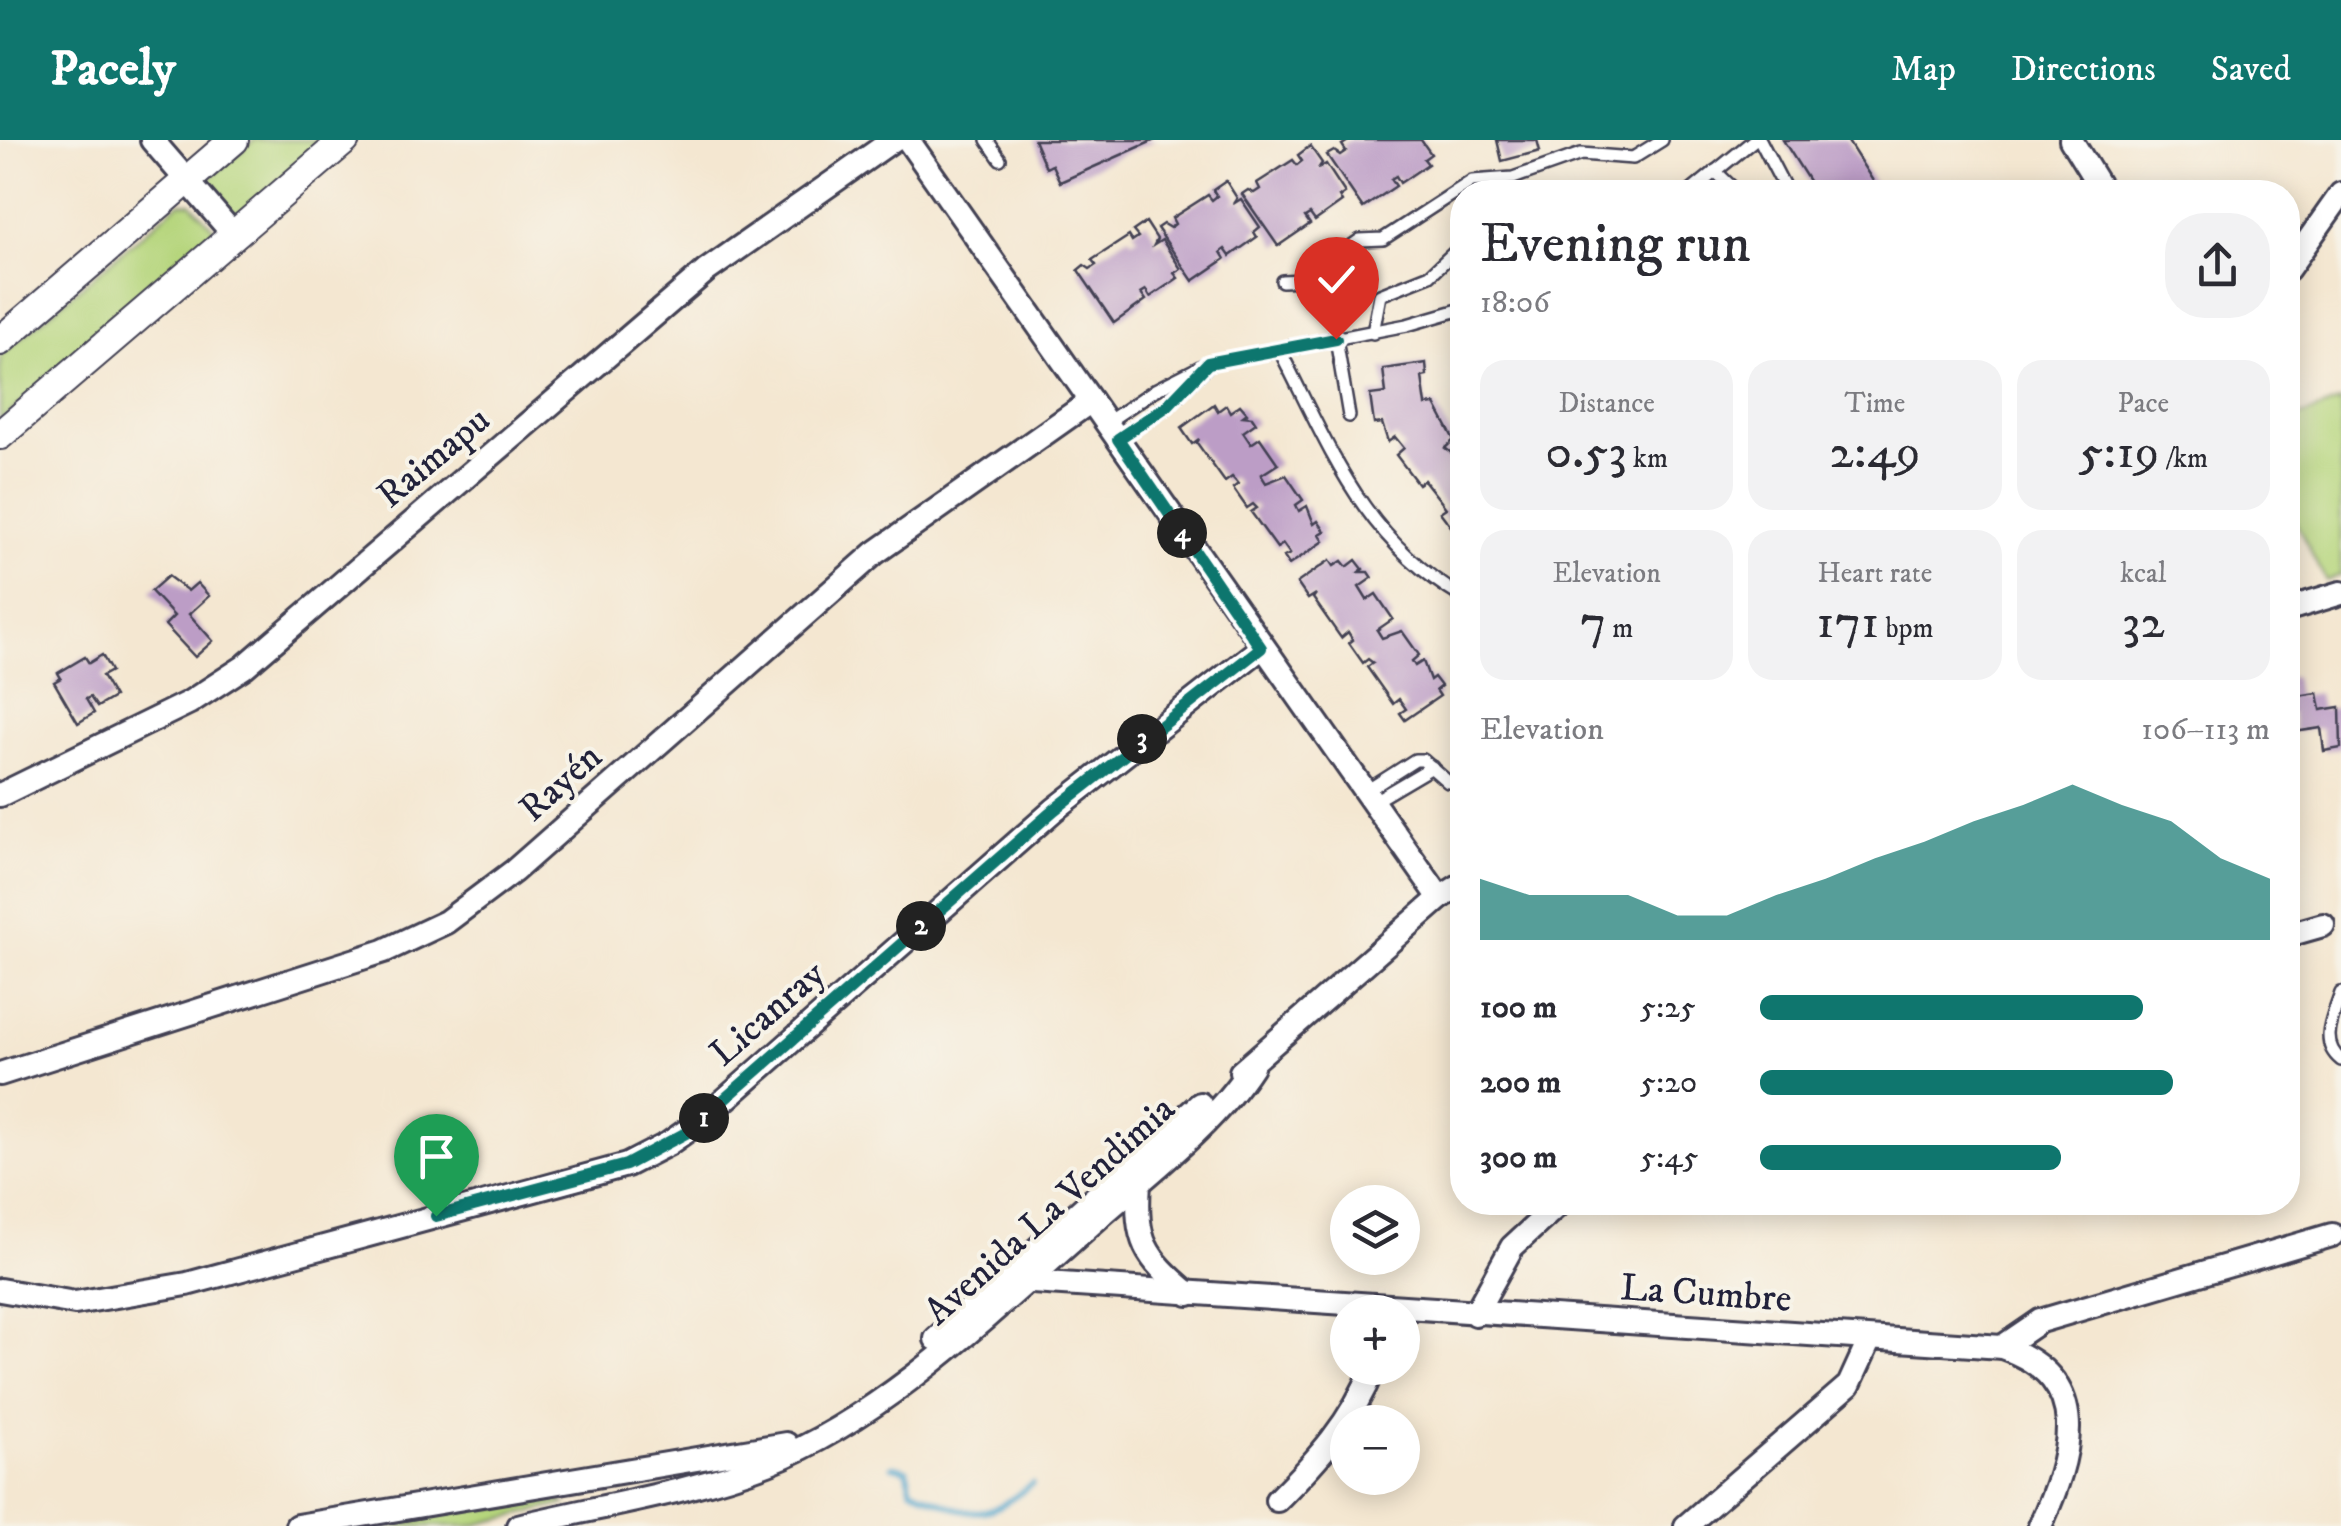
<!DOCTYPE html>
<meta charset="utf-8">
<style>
body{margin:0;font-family:"IM FELL DW Pica",serif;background:#f2f2f3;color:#2b2b33;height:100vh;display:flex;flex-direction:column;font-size:38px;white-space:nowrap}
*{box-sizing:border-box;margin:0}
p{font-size:32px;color:#7c7c81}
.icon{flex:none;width:55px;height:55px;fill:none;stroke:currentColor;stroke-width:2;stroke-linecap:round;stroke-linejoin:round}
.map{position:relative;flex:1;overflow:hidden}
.side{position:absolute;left:1450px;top:40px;width:850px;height:1035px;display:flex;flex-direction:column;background:#fff;border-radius:40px;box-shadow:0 5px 25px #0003}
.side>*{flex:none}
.tools{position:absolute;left:1330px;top:1045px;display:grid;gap:20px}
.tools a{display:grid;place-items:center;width:90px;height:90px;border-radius:50%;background:#fff;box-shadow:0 5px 25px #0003;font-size:50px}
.pin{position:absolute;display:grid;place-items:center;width:85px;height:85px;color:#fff;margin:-102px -42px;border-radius:50% 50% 50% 0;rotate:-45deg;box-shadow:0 0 10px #0007}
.pin .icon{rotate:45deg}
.km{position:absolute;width:50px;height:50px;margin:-25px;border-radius:50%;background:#222;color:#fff;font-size:28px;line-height:50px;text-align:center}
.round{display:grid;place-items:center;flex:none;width:105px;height:105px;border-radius:40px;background:#f2f2f3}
.head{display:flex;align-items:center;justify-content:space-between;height:170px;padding:0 30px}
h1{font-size:55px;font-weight:600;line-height:75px}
.stats{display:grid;grid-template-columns:repeat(3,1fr);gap:15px;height:170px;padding:10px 30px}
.stats div{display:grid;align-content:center;border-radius:25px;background:#f2f2f3;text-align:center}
.stats b{font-size:50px;font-weight:600}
.stats small{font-size:28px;font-weight:400}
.stats p{font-size:28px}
.chart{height:280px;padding:20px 30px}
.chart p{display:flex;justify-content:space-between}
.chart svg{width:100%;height:180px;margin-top:10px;fill:#0f766e;opacity:.7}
ul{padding:0 30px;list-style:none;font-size:32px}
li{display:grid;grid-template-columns:160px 120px 1fr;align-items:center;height:75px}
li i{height:25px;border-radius:12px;background:#0f766e}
header{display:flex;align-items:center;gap:60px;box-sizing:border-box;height:140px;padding:0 50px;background:#0f766e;color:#fff}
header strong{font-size:48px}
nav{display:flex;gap:55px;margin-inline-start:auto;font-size:35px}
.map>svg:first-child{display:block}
</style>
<header>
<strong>Pacely</strong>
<nav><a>Map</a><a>Directions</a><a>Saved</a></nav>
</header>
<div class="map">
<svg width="2341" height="1386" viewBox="0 0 2341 1386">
<rect width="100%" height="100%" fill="#f7f3e8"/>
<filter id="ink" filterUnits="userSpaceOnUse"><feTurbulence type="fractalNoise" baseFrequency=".01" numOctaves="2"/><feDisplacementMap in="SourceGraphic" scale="20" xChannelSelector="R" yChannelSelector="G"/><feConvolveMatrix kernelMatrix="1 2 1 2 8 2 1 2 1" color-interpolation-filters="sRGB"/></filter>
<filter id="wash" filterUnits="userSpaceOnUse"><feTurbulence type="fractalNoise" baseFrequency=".0048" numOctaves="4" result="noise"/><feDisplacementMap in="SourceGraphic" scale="40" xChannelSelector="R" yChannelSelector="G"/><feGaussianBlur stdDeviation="2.25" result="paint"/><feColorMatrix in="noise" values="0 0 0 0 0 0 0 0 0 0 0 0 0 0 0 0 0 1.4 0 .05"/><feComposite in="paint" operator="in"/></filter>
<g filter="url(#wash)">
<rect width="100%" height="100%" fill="#f4e7d1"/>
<g fill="#b5d57c" stroke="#6c7c5c" stroke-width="2.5">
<path d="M254,0h79l-88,75 -16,-1 -21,-22 -1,-12z"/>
<path d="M179,63h12l24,27 -3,13 -212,178v-65z"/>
<path d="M2341,261v174l-15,6 -38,-73v-87z"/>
<path d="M559,1360l7,4 -96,22h-90l61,-13z"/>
</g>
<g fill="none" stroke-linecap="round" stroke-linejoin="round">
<path stroke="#4fa4cb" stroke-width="6" d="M892,1326l15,4 4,19c61,26 67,37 121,-5"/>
</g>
<g id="blocks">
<g fill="#bc9dc6">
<path d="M1034,0h121l-95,42 -8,-17 -6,3z"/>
<path d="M1350,0h71l10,14 -7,5 4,5 -28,19 -4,-7 -5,3 5,7 -33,22 -36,-53 7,-4 6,4 6,-4 -4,-6z"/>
<path d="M1497,0h40l3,11 -38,10z"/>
<path d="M1783,0h64l33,52h-64z"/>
<path d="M1310,6l12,17 -4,6 8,-5 19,29 -6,4 3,5 -27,19 -5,-7 -5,3 5,7 -32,22 -36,-52 6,-4 6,3 6,-4 -3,-6 36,-23 4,5 5,-4 -4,-6z"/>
<path d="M1226,41l11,17 -4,6 8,-5 19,28 -6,5 3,5 -27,19 -5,-7 -4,3 4,7 -32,22 -36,-53 6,-4 7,4 5,-4 -3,-6 36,-23 4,5 5,-4 -4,-6z"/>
<path d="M1146,82l11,17 -3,6 8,-5 19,29 -7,4 4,5 -28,19 -4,-7 -5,3 5,7 -32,23 -36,-53 6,-5 6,4 6,-4 -4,-5 37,-24 3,5 6,-4 -5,-6z"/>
<path d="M1426,223l1,13 -5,1 4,28 9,-1 19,36 -9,8 17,13v80l-22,-29 6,-4 -22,-28 -6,4 -22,-29 8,-7 -9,-11 -7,5 -6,-19 -8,1 -4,-29 16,-2 -3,-24z"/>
<path d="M1214,264l4,7 8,-6 4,7 10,-7 7,8 -4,3 9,1 4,6 -13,9 8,12 9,-6 18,26 -17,11 5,8 20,-8 17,25 -7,5 3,6 8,-5 7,18 4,-3 7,10 -5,3 4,7 -35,24 -5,-8 6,-3 -7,-10 -6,4 -26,-36 6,-4 -4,-4 -6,4 -14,-20 5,-4 -6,-7 -7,5 -28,-39 2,-4 -7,5 -11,-16z"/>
<path d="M1330,420l4,6 8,-5 5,6 9,-7 7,9 -4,3h9l4,6 -13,9 8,13 9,-6 17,25 -16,11 5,8 20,-7 17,24 -7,6 3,5 8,-5 7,19 4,-3 7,9 -5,4 4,6 -35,24 -5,-7 6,-4 -7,-10 -6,5 -26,-37 6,-4 -5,-4 -5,4 -14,-20 4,-3 -5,-8 -7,6 -28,-40 3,-4 -8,5 -11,-16z"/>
<path d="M168,436l20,15 9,-8 12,13 -20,18 24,27 -18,16 -30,-32 9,-9 -23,-25z"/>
<path d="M102,515l9,16 -9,5 12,21 -17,10 -7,-10 -4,2 8,14 -16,10 -24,-41 7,-4 -3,-5 27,-16 4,6z"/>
<path d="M2294,536l3,20 21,-3 3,17 19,-3 1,41 -17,3 -3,-23 -27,4 -2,-19 -4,1v-37z"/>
</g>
</g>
</g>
<g filter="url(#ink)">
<use href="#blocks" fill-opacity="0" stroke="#424052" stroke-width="2.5"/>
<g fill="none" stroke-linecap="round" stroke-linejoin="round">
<defs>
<g id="service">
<path d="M987,0l13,19"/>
<path d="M1760,0l27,52"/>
<path d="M1715,31l22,21"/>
<path d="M1690,52l64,-52"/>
<path d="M1282,141l21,-1 57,-40 23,-1 89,-58 41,-3 68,-24 52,4 29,-18"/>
<path d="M1373,193l7,-38 50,-20 32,-30"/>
<path d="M1336,199l13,77"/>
<path d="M1279,209c51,99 83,189 183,248"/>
<path d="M1106,283l49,-33 53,-27 199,-38 55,-16"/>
<path d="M1117,299l50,-33 39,-39"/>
<path d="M1365,652l50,-32h8l25,22 14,-1"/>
<path d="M1371,663l61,-36"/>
<path d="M2341,853c-7,23 -23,49 0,67"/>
</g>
<g id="minor">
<path d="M152,0l83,96"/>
<path d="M908,0l532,758"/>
<path d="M2071,0l32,52"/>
<path d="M2288,129l53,-75"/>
<path d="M2288,469l53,-16"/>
<path d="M0,655l190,-93 54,-35 462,-396 187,-131"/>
<path d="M2288,795l35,-10"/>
<path d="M1241,932l199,-174 22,-14"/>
<path d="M0,934l384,-123 62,-29 68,-51 361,-318 216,-152"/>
<path d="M1139,1042c-4,60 5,74 50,112"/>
<path d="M1002,1140l1000,67c94,33 69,110 38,179"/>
<path d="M0,1150l75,13 112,-19 440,-119 41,-21 34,-24 352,-310 207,-162"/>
<path d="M1475,1174l37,-67 49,-45"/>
<path d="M936,1199l264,-235"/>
<path d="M2002,1207l38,-26 292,-86"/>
<path d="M1277,1360c40,-40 75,-78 96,-132"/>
<path d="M297,1386l489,-82"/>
<path d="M518,1386c82,-20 171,-33 250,-63 118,-46 233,-160 328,-243 53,-47 117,-94 156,-154"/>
<path d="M1686,1386l163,-141 21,-46"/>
</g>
<g id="tertiary">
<path d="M0,201l234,-201"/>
<path d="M0,295l345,-295"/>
</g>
</defs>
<use href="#service" stroke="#424052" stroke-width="16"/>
<use href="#minor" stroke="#424052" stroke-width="28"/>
<use href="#tertiary" stroke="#424052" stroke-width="32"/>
<use href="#service" stroke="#fff" stroke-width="11"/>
<use href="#minor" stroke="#fff" stroke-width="22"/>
<use href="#tertiary" stroke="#fff" stroke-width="28"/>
</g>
</g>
<g fill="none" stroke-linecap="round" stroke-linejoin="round" filter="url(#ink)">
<defs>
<path id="route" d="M436,1076l190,-51 60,-32 368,-323 207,-162 -143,-209 49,-33 41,-43 128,-24"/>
</defs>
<use href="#route" stroke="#fff" stroke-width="20"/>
<use href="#route" stroke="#0f766e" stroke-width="12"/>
</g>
<g text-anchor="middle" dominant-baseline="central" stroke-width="8" stroke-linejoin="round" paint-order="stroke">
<g font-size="38" fill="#22223b" stroke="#f7f3e8">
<text transform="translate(434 318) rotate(-40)">Raimapu</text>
<text transform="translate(561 643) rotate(-42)">Rayén</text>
<text transform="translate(768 874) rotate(-41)">Licanray</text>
<text transform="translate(1050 1071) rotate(-42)">Avenida La Vendimia</text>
<text transform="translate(1706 1154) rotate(4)">La Cumbre</text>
</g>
</g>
</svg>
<div class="tools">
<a><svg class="icon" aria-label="layers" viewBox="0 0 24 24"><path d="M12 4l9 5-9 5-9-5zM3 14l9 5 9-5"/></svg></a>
<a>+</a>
<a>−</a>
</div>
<div class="pin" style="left:436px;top:1076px;background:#1e9e55"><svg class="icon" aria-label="arrive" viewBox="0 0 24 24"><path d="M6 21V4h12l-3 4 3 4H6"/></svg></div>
<div class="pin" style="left:1336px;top:199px;background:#d93025"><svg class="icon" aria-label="check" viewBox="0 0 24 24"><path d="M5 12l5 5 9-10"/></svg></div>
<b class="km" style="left:704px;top:978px">1</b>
<b class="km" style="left:921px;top:786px">2</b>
<b class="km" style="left:1142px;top:599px">3</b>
<b class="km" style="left:1182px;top:393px">4</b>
<section class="side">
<div class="head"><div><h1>Evening run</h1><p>18:06</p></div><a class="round"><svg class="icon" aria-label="share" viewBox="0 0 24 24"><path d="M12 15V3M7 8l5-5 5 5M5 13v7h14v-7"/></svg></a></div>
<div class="stats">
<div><p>Distance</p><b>0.53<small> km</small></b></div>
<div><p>Time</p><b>2:49</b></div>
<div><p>Pace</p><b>5:19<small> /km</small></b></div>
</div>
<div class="stats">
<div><p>Elevation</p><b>7<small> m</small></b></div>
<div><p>Heart rate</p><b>171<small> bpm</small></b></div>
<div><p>kcal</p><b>32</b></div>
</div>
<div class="chart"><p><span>Elevation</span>106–113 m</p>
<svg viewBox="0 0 160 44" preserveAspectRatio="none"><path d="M0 44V29L10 33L20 33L30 33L40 38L50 38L60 33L70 29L80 24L90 20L100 15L110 11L120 6L130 11L140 15L150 24L160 29V44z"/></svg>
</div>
<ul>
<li><b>100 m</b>5:25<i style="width:75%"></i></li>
<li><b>200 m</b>5:20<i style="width:81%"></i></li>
<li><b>300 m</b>5:45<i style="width:59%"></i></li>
</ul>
</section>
</div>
